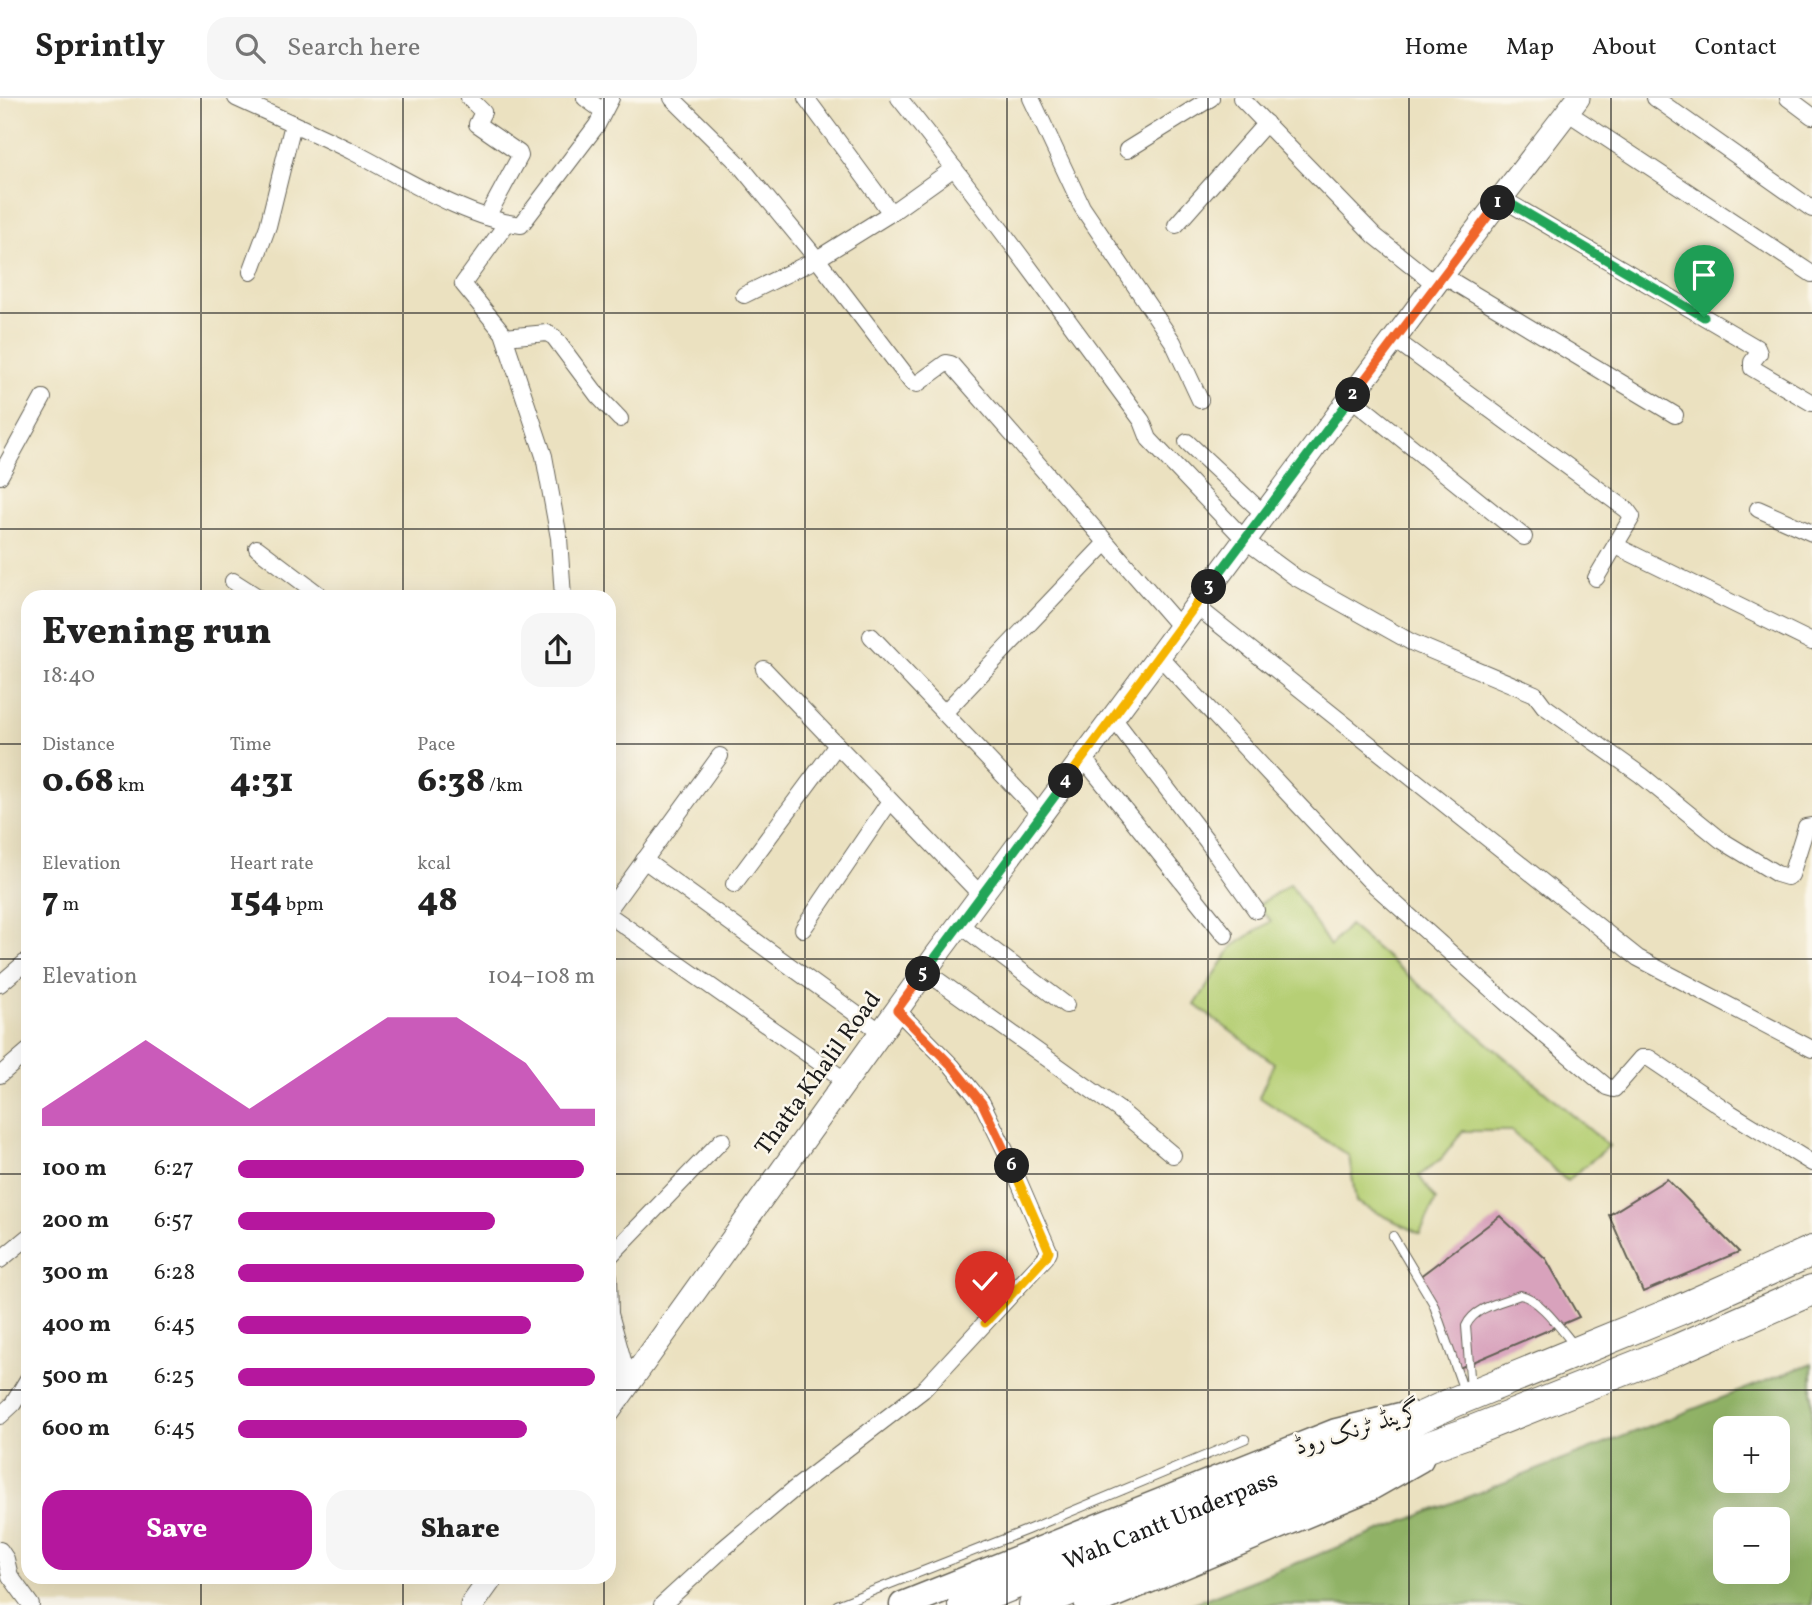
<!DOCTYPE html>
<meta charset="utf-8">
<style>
body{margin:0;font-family:Vollkorn,Amiri,serif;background:#f6f6f6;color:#222;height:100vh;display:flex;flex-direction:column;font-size:26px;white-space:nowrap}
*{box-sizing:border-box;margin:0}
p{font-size:23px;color:#767676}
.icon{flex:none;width:38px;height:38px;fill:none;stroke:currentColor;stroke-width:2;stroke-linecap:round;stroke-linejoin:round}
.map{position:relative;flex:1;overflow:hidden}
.sheet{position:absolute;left:21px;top:492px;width:595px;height:994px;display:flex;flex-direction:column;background:#fff;border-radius:21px;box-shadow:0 7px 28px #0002}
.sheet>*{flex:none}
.fabs{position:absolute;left:1713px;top:1318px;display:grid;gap:14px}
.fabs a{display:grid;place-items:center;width:77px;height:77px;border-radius:14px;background:#fff;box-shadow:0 7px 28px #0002;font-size:35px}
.pin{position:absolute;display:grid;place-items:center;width:60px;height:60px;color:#fff;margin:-72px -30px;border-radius:50% 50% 50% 0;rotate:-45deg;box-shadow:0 0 7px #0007}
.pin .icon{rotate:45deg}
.km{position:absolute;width:35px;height:35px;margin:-18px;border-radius:50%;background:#222;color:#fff;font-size:19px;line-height:35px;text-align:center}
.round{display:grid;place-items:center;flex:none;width:74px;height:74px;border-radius:21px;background:#f6f6f6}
.summary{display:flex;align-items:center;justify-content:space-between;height:119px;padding:0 21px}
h1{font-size:38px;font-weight:800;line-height:52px}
.stats{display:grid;grid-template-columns:repeat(3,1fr);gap:10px;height:119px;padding:7px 21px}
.stats div{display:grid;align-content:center}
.stats b{font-size:35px;font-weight:800}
.stats small{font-size:19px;font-weight:400}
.stats p{font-size:19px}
.chart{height:196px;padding:14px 21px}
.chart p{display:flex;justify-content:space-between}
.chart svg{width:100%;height:126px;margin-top:7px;fill:#b5179e;opacity:.7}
.action{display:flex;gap:14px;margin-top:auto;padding:14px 21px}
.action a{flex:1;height:80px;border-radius:21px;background:#b5179e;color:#fff;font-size:28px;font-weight:800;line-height:80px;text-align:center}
.action a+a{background:#f6f6f6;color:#222}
ul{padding:0 21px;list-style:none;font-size:23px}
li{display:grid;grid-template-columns:112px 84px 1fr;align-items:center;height:52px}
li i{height:18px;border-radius:9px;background:#b5179e}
header{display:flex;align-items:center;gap:42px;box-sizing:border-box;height:98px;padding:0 35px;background:#fff;border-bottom:2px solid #e0e0e0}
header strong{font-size:33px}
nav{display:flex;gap:38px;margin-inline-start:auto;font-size:24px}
.search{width:490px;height:63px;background:#f6f6f6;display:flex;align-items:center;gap:18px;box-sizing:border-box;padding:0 24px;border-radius:21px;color:#767676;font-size:26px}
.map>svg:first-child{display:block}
</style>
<header>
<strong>Sprintly</strong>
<div class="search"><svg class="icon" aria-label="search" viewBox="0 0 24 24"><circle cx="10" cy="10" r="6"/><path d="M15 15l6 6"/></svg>Search here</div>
<nav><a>Home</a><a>Map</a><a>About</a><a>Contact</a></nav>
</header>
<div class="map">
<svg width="1812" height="1507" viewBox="0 0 1812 1507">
<rect width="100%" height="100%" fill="#fbf7ec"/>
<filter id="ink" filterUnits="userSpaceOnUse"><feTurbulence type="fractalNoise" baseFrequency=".0143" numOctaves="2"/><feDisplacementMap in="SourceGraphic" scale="14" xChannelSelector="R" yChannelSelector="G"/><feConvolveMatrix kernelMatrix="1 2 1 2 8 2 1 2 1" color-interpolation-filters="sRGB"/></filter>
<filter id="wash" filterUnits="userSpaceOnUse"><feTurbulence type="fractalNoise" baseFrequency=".00686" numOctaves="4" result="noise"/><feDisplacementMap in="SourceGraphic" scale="28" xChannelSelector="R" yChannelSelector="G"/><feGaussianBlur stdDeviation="1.57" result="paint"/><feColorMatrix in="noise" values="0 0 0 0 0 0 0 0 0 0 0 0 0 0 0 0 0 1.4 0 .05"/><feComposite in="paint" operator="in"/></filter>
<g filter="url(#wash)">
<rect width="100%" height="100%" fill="#ebe1c0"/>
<path fill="#b6cf74" stroke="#697648" stroke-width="2" d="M1290,786l40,62 19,-21 260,221 -42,35 -56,-50h-48l-21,27 -23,18 17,24 -16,34 -64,-32 -7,-46 -90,-59 15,-34 -79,-58 38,-59 38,-25 -14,-15z"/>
<path fill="#90b266" stroke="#566741" stroke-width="2" fill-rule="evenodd" d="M1812,1265v242h-623zM1726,1330h52v52h-52zM1726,1421h52v53h-52z"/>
<g id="blocks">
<g fill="#d8a2bc">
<path d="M1667,1081l72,73 -96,40 -34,-77z"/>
<path d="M1500,1118l46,43 33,58 -122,52 -38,-92z"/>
</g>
</g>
</g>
<g filter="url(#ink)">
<use href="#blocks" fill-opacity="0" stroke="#646155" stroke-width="2"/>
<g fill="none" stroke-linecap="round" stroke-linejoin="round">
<defs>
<g id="lane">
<path d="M1393,1138l40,67 31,88"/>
<path d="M1471,1291l-5,-63c8,-19 36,-24 54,-31 20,3 42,36 55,51"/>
<path d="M837,1507l190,-75 218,-91"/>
</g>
<g id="street">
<path d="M236,0c39,18 79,35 117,54 51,26 112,66 168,73l76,-100 14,-27"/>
<path d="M469,0l14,14 -6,12 42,29 1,3 -33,61"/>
<path d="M585,0l18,13"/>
<path d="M672,0l66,65 79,96 95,124 5,1 29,-21 5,1 229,263"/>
<path d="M806,0l85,115"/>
<path d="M899,0c84,105 163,214 243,323l7,18 96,101 50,37 116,65 124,52 9,12 97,69 80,65 56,34 10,3 4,-2 15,-48 6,-1"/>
<path d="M1031,0l51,109 91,135 27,58"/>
<path d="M1241,0l134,138 60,48"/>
<path d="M1655,0l157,111"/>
<path d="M1788,0l24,18"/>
<path d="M1567,14l245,162"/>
<path d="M1127,52l84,-52"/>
<path d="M1501,100l256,150 2,5 -7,9v6l60,35"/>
<path d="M507,125l-44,61 40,49 41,123 15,82 4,59"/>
<path d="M1176,127l90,-102"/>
<path d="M251,174l17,-46 25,-102"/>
<path d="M1442,177l233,140"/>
<path d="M744,197l73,-36 74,-46 63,-45"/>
<path d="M505,239l42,-4 7,4 44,59 22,23"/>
<path d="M1394,241l233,171 5,7 -36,61"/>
<path d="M1351,300l173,139"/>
<path d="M1187,344l77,72"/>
<path d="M0,378l43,-78"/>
<path d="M1758,411l54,24"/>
<path d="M1616,448l196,96"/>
<path d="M257,450l65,49"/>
<path d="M233,483l25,16"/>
<path d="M1196,508l442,352 174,91"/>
<path d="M871,538l170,179"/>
<path d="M1159,558l210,224 142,127 96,80 7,2 27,-31h8l80,54 83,51"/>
<path d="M764,571l217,226"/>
<path d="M944,615l162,-170"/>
<path d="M1113,620l94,123 49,69"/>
<path d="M1083,660l142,177"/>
<path d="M644,762l237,172"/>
<path d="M734,786l103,-139"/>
<path d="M609,811l111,-153"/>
<path d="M609,817l237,166"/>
<path d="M959,826l107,81"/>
<path d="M803,831l87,-128"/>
<path d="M925,873l193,138 55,46"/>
<path d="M0,886l28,-24"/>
<path d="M0,977l28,-24"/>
<path d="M609,1159l113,-117"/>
<path d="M0,1162l28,-23"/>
<path d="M609,1178l1,38 19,68"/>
<path d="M0,1318l13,-12 15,-25"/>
<path d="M0,1452l6,9 4,17 21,29"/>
<path d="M662,1507l61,-56 70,-59 130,-100 123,-133 3,-6 -43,-99 -24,-49 -30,-37 -55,-56"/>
</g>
<g id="secondary">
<path d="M609,1313l329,-458 504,-678 136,-177"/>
<path d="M472,1507l20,-28"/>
</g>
<g id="primary">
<path d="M903,1507l433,-173 72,-18"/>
<path d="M1088,1507l281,-117 51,-29"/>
</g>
<g id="highway">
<path id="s1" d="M963,1507l386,-155 105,-48 225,-92 133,-59"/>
<path d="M1034,1507l328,-135 102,-36 214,-85 134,-59"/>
</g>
</defs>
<use href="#lane" stroke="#646155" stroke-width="10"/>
<use href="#street" stroke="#646155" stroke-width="18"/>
<use href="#secondary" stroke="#646155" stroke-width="25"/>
<use href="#primary" stroke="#646155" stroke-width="29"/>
<use href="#highway" stroke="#646155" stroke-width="32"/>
<use href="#lane" stroke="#fff" stroke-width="8"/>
<use href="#street" stroke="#fff" stroke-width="16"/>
<use href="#secondary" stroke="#fff" stroke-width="23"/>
<use href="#primary" stroke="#fff" stroke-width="26"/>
<use href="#highway" stroke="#fff" stroke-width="30"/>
</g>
</g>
<g fill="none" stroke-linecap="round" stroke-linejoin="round" filter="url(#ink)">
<defs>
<path id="split-1" d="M1498,105l3,-5 203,119"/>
<path id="split-2" d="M1353,297l145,-192"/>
<path id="split-3" d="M1209,489l144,-192"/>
<path id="split-4" d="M1066,683l143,-194"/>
<path id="split-5" d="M923,876l143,-193"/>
<path id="split-6" d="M923,876l-26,36 55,56 30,37 30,63"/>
<path id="split-7" d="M985,1225l61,-66 3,-6 -37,-85"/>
</defs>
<use href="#split-1" stroke="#fff" stroke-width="14"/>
<use href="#split-2" stroke="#fff" stroke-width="14"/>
<use href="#split-3" stroke="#fff" stroke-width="14"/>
<use href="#split-4" stroke="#fff" stroke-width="14"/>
<use href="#split-5" stroke="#fff" stroke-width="14"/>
<use href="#split-6" stroke="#fff" stroke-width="14"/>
<use href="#split-7" stroke="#fff" stroke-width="14"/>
<use href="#split-1" stroke="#22a559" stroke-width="9"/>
<use href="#split-2" stroke="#f0652b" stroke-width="9"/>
<use href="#split-3" stroke="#22a559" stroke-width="9"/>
<use href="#split-4" stroke="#f5b400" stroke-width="9"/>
<use href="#split-5" stroke="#22a559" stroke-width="9"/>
<use href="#split-6" stroke="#f0652b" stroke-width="9"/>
<use href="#split-7" stroke="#f5b400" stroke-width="9"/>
</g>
<path fill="none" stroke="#1c1c1c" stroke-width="2" stroke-opacity="0.55" d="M201,0v499M403,0v499M604,0v499M805,0v1507M1007,0v1507M1208,0v1507M1409,0v1507M1611,0v1507M0,215h1812M0,431h1812M0,646h28M609,646h1203M0,861h28M609,861h1203M0,1076h28M609,1076h1203M0,1292h28M609,1292h1203M201,1479v28M403,1479v28M604,1479v28"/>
<g text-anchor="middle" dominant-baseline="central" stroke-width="5" stroke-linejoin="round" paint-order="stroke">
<g font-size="24" fill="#1c1c1c" stroke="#fbf7ec">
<text transform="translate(819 976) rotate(-54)">Thatta Khalil Road</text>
<text transform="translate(1358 1332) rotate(-17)">گرینڈ ٹرنک روڈ</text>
<text stroke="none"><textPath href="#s1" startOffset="224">Wah Cantt Underpass</textPath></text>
</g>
</g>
</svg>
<div class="fabs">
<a>+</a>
<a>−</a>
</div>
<div class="pin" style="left:1704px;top:219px;background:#1e9e55"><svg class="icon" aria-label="arrive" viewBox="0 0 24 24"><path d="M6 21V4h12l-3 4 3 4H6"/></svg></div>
<div class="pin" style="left:985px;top:1225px;background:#d93025"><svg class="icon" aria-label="check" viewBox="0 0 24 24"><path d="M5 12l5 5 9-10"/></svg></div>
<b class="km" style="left:1498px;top:105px">1</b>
<b class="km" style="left:1353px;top:297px">2</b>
<b class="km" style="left:1209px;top:489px">3</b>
<b class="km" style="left:1066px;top:683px">4</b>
<b class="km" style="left:923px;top:876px">5</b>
<b class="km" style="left:1012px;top:1068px">6</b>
<section class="sheet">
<div class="summary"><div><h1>Evening run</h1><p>18:40</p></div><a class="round"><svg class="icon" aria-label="share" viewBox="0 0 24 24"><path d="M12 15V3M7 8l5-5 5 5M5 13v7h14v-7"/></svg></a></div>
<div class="stats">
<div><p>Distance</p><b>0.68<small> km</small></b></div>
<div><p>Time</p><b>4:31</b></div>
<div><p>Pace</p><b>6:38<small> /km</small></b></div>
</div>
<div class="stats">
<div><p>Elevation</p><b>7<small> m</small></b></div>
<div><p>Heart rate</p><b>154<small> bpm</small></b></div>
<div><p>kcal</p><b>48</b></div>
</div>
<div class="chart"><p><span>Elevation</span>104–108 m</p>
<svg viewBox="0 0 160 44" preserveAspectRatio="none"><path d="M0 44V38L10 30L20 22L30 14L40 22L50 30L60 38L70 30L80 22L90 14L100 6L110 6L120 6L130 14L140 22L150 38L160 38V44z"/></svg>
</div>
<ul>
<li><b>100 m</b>6:27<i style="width:97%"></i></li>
<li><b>200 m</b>6:57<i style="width:72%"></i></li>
<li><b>300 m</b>6:28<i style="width:97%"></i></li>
<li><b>400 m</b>6:45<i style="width:82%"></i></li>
<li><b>500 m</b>6:25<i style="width:100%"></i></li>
<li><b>600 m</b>6:45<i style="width:81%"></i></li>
</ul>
<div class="action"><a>Save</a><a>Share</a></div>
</section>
</div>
